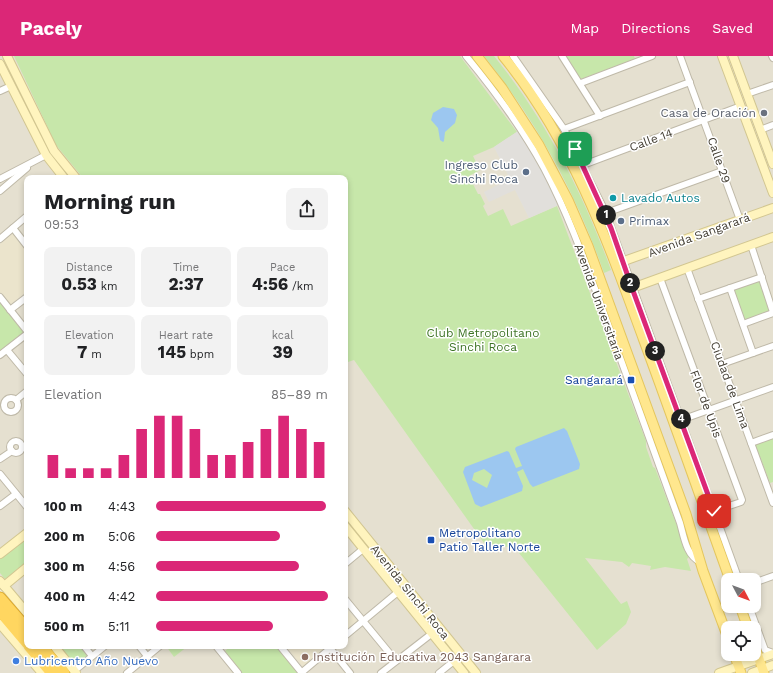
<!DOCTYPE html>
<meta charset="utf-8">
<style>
body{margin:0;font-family:"Work Sans",sans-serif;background:#f2f2f2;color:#202124;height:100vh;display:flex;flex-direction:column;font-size:15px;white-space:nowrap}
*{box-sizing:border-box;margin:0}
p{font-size:13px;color:#757577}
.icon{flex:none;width:22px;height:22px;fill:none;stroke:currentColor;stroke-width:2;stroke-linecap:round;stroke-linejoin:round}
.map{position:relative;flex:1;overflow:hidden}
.details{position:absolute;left:24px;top:119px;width:324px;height:474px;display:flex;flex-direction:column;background:#fff;border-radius:8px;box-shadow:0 2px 6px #0003}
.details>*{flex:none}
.needle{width:26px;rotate:131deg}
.controls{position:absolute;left:721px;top:517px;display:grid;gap:8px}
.controls a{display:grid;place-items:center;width:40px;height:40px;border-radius:8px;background:#fff;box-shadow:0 2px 6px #0003;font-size:20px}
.pin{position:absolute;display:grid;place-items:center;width:34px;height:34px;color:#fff;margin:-17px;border-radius:8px;box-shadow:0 2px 6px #0006}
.km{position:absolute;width:20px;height:20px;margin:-10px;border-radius:50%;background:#222;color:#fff;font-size:11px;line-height:20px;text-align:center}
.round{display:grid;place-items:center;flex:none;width:42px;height:42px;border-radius:8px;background:#f2f2f2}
.headline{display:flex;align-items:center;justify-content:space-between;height:68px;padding:0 20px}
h1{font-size:22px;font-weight:700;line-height:30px}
.figures{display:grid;grid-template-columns:repeat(3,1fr);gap:6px;height:68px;padding:4px 20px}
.figures div{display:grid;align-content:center;border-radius:8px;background:#f2f2f2;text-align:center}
.figures b{font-size:17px;font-weight:700}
.figures small{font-size:11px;font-weight:400}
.figures p{font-size:11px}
.chart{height:112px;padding:8px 20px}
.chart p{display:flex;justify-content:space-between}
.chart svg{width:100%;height:72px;margin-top:4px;stroke:#db2777;stroke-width:6}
ul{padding:0 20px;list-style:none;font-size:13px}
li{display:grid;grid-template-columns:64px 48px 1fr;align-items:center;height:30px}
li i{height:10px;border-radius:5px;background:#db2777}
header{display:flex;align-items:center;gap:24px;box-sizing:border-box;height:56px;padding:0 20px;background:#db2777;color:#fff}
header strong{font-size:19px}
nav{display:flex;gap:22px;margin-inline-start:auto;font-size:14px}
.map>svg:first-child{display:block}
</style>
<header>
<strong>Pacely</strong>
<nav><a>Map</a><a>Directions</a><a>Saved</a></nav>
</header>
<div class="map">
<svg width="773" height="617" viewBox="0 0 773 617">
<rect width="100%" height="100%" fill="#f1eee2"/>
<g fill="#e5e0d0" fill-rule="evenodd">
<path d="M0,0h773v617h-702l-22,-27h296v-468h-318v440l-27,-30zM728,524h26v26h-26zM728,572h26v26h-26z"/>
<path d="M0,563l46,54h-46z"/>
</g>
<g fill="#ebe4cc">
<path d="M13,177l14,18v40l-17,14 -10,-12v-49z"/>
<path d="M345,551l13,15 -13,10z"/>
<path d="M286,590h43l-26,21z"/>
</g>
<g fill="#c7e7aa">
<path d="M14,0h446l57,76 -23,15 -21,9 7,14 -11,6 9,18h2l5,10 -2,2 5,10 15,-7 8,17 46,-20 89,235v6l7,20 2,1 34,89 -2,2 4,12 -26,-4 -15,3 1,-4 -19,-3 -3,4 -7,-5 -37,-4 36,46 6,-3 4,11 -5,12 -29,26 -82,-102 -31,-5 -130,-183 -9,3v-185h-262l-27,-33z"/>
<path d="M484,0h10c52,64 89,137 117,214l-7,3c-28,-80 -67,-151 -120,-217z"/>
<path d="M565,0h69l1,3 -54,20z"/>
<path d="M760,224l11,32 -28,9 -10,-31z"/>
<path d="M0,245l25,31 -25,20z"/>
<path d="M773,382v44l-3,1 -15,-39z"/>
<path d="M27,480v26l-22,17 -5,-6v-15z"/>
<path d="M57,590h23l8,10 -14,11z"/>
<path d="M166,590h22l-14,11z"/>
<path d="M231,590h45l22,27h-56l-17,-22z"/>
</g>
<path fill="#e1dfdb" d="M521,73l40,75 -32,14 -14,-28 -26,12 -5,-10 26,-13 -16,-32z"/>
<g fill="#9cc7f0" fill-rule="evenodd">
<path d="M443,51l11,2 3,6 -2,8 -10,9 -1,9 -1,1 -3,-2 -2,-12 -7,-8 2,-7z"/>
<path d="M564,372l3,3 13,33 -1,5 -46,18 -3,-3 -7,-15 -6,3 6,14 -1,5 -41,16 -6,-3 -12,-32 2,-5 42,-16 2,1 7,16 6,-2 -7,-17 1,-2zM484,413l8,6 -5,13 -15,-8 2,-7z"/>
</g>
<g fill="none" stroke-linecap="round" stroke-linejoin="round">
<defs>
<g id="street">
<path d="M466,0c29,35 56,72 78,112 29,55 48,114 70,172"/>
<path d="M513,0l51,73 42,84 133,367"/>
<path d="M562,0l38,60"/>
<path d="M680,0l60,164"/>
<path d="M772,0l1,2"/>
<path d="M581,27l71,-27"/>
<path d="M0,35l11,-5"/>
<path d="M747,38l26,-9"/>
<path d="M564,73l126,-47"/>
<path d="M760,74l13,-5"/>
<path d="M583,109l158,-59"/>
<path d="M0,123l46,-24"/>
<path d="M0,135l27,-23"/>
<path d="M606,157l116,-42"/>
<path d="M13,172l14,18"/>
<path d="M0,183l27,-23"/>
<path d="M751,189l22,67"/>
<path d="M687,212l86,235"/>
<path d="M660,222l82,222 -1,2 -27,9"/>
<path d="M730,232l23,65"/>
<path d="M0,241l27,34"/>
<path d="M698,243l64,-22"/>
<path d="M10,254l17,-13"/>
<path d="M743,268l30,-11"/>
<path d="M617,293l63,174c4,14 6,32 20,39"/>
<path d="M7,294l20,24"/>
<path d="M0,299l27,-21"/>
<path d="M722,308l51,-18"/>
<circle cx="11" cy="349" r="7"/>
<path d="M16,344l11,-9"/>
<path d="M681,364l92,-33"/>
<circle cx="16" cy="391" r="6"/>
<path d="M751,387l22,-8"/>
<path d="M0,403l12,-8"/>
<path d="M0,418l27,33"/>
<path d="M0,450l16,-12"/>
<path d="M345,508l18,-15"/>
<path d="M754,527l19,-7"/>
<path d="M345,543l51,62"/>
<path d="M749,550l16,44 8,3"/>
<path d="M345,580l53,-44"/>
<path d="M84,590l8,10"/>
<path d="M139,590l8,10"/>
<path d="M216,590l22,27"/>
<path d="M280,590l22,27"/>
<path d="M330,592l20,25"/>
<path d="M74,615l31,-25"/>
<path d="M127,617l33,-27"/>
<path d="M301,617l32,-27"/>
<path d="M381,617l58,-45"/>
<path d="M439,617l15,-12"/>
</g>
<g id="secondary">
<path d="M7,0l47,95 22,27"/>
<path d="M722,0l51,137"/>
<path d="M733,0l40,108"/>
<path d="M0,8l46,91 18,23"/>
<path d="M624,205l149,-53"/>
<path d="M632,232l141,-51"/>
<path d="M345,455l131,162"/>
<path d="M345,470l119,147"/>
<path d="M0,498l27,-21"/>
<path d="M0,525l27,32"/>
<path d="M4,530l23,-19"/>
<path d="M0,568l42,49"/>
<path d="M54,590l22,27"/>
<path d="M719,617l54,-19"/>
<path d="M752,617l21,-8"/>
</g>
<g id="primary">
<path d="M477,0l25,32 37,57 29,55 20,46 98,268 17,57 25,67"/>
<path d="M503,0c68,83 104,183 140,282 30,81 58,161 87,242"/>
<path d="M615,278l3,18"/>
<path d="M740,550l8,22"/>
<path d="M754,589l10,28"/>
<path d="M734,598l7,19"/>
</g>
<g id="highway">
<path d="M0,542l27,31"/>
<path d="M0,555l27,32"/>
<path d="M29,590l23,27"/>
<path d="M41,590l23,27"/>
</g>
</defs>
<use href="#street" stroke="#bfb9a8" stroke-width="8"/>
<use href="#secondary" stroke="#d2c691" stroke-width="10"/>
<use href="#primary" stroke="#e4c65e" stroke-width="11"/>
<use href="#highway" stroke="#deab30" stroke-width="13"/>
<use href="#street" stroke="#fff" stroke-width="6"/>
<use href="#secondary" stroke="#fff4be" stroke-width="8"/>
<use href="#primary" stroke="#ffe78e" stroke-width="9"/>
<use href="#highway" stroke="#ffd660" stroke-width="11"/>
</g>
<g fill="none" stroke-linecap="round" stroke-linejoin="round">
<defs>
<path id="route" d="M575,93l36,79 21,60 82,223"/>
</defs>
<use href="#route" stroke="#fff" stroke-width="8"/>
<use href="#route" stroke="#db2777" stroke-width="5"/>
</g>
<circle fill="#6b7280" stroke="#fff" stroke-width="1.5" cx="764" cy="57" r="4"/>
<g fill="#5c6f8a" stroke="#fff" stroke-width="1.5">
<circle cx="526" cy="116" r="4"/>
<circle cx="621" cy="165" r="4"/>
</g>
<circle fill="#0f9aa8" stroke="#fff" stroke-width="1.5" cx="613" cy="142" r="4"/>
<g fill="#1a4fb4" stroke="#fff" stroke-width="1.5">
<rect x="627" y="320" width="8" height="8" rx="2"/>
<rect x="427" y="480" width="8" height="8" rx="2"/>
</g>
<circle fill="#8d6e63" stroke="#fff" stroke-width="1.5" cx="305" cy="601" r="4"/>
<circle fill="#3f7fe0" stroke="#fff" stroke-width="1.5" cx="16" cy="605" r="4"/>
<g text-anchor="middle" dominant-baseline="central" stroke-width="3" stroke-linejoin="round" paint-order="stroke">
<g font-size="12" fill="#5b616d" stroke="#fff" text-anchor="end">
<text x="756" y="57">Casa de Oración</text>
</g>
<g font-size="12" fill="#433e33" stroke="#fff">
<text transform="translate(651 84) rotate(-20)">Calle 14</text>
<text transform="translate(719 104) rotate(71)">Calle 29</text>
<text transform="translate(699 179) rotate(-20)">Avenida Sangarará</text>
<text transform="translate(599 246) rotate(70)">Avenida Universitaria</text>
<text transform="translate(730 329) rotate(70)">Ciudad de Lima</text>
<text transform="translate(706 348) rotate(70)">Flor de Upis</text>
<text transform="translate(410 536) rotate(51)">Avenida Sinchi Roca</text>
</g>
<g font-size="12" fill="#4e5e75" stroke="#fff" text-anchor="end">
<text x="518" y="109">Ingreso Club<tspan x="518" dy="14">Sinchi Roca</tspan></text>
<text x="629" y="165" text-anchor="start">Primax</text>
</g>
<g font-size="12" fill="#0d838f" stroke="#fff" text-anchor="start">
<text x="621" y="142">Lavado Autos</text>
</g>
<g font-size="12" fill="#3e7426" stroke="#fff">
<text x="483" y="277">Club Metropolitano<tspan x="483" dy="14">Sinchi Roca</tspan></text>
</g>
<g font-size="12" fill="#164399" stroke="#fff" text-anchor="end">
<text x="623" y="324">Sangarará</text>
<text x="439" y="477" text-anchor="start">Metropolitano<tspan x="439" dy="14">Patio Taller Norte</tspan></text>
</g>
<g font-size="12" fill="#785e54" stroke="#fff" text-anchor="start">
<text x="313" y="601">Institución Educativa 2043 Sangarara</text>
</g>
<g font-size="12" fill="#366cbe" stroke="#fff" text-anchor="start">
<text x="24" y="605">Lubricentro Año Nuevo</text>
</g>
</g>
</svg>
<div class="controls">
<a><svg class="needle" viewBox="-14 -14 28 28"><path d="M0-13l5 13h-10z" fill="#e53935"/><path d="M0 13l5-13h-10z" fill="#757577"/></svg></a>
<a><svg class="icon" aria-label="locate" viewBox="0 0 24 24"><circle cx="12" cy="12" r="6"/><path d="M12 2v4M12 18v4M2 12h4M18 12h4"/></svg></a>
</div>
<div class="pin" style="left:575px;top:93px;background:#1e9e55"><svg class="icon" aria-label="arrive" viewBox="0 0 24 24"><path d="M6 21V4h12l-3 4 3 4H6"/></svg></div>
<div class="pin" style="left:714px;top:455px;background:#d93025"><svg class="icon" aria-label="check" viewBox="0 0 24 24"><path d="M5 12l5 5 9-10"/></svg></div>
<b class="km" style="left:606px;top:159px">1</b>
<b class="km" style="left:630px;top:227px">2</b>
<b class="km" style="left:655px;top:295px">3</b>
<b class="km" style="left:681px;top:363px">4</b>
<section class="details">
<div class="headline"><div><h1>Morning run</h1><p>09:53</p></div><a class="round"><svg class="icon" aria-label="share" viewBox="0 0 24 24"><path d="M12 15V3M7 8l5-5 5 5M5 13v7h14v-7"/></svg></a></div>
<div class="figures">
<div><p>Distance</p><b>0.53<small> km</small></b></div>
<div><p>Time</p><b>2:37</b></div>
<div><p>Pace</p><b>4:56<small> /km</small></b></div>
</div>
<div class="figures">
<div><p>Elevation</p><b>7<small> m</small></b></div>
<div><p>Heart rate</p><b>145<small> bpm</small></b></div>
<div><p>kcal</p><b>39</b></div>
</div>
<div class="chart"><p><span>Elevation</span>85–89 m</p>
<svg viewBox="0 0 160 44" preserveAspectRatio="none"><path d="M5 44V30M15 44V38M25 44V38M35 44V38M45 44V30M55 44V14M65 44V6M75 44V6M85 44V14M95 44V30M105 44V30M115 44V22M125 44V14M135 44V6M145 44V14M155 44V22"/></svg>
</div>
<ul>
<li><b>100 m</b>4:43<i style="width:99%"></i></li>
<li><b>200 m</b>5:06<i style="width:72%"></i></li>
<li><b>300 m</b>4:56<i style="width:83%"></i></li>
<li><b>400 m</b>4:42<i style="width:100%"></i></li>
<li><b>500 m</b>5:11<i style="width:68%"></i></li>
</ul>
</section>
</div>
